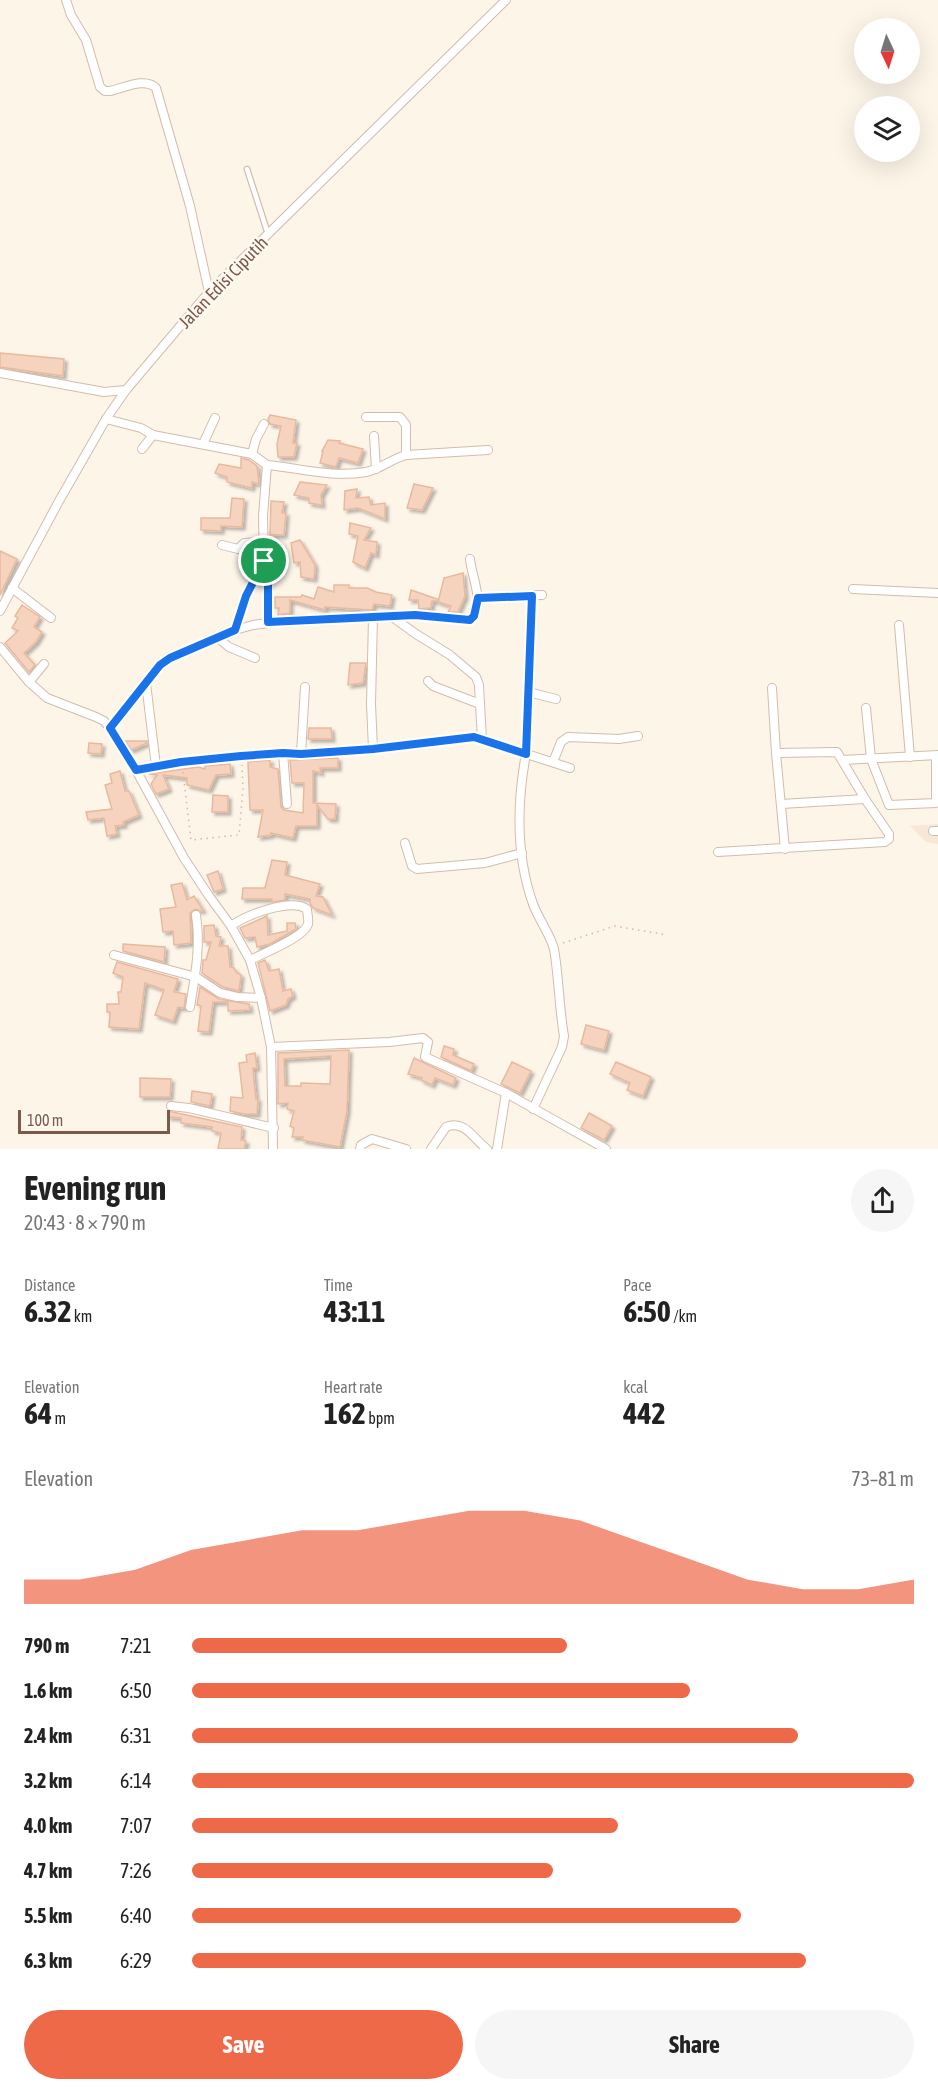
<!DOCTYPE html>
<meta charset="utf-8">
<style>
body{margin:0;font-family:"Asap Condensed",sans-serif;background:#f6f6f6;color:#222;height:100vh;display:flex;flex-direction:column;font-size:22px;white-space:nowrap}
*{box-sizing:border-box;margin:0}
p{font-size:20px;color:#767676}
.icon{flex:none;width:33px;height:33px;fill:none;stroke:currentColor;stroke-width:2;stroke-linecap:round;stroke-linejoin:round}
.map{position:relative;height:1149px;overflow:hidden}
.details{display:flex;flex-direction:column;background:#fff;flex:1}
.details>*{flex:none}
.needle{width:39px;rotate:176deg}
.buttons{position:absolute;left:854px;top:18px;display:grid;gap:12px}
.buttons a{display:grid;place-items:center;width:66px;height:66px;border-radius:50%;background:#fff;box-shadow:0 6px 24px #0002;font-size:30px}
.scale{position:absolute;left:18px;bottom:15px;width:152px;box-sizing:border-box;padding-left:6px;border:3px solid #7b5a4a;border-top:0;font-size:16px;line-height:21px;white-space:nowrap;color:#7b5a4a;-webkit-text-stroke:4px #fff9f1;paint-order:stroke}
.pin{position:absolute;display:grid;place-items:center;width:51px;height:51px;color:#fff;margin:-26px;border:3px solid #fff;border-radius:50%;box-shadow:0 2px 6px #0007}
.round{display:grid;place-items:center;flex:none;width:63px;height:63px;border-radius:32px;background:#f6f6f6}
.head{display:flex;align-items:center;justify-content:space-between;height:102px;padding:0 24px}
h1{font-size:33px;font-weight:700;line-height:45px}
.metrics{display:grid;grid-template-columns:repeat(3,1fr);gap:9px;height:102px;padding:6px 24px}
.metrics div{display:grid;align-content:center}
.metrics b{font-size:30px;font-weight:700}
.metrics small{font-size:16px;font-weight:400}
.metrics p{font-size:16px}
.chart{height:168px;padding:12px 24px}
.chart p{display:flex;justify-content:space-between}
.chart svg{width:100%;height:108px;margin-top:6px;fill:#ee6948;opacity:.7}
.primary-button{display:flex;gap:12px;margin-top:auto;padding:12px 24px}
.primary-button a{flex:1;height:69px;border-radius:36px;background:#ee6948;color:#fff;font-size:24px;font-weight:700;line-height:69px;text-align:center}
.primary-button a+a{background:#f6f6f6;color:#222}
ul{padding:0 24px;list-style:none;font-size:20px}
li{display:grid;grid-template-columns:96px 72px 1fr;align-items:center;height:45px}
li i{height:15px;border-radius:8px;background:#ee6948}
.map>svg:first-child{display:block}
</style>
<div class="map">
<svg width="938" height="1149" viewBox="0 0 938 1149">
<defs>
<filter id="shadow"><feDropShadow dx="3" dy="3" stdDeviation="1.5" flood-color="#0004"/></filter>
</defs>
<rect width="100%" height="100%" fill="#fef5e9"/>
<path fill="#f6e7d7" d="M938,824v20l-12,-2 -16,-16z"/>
<g fill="#f5d3bf" stroke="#e9b99e" stroke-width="1.5" fill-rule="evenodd" filter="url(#shadow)">
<path d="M0,353l64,6 -1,17 -63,-9z"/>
<path d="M270,415l26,5 -3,23h4l-3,14h-16l-1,-13 4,-18 -11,-2 -2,-5z"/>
<path d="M328,440l12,1 -1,2 24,6 -5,14 -19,-5 -3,9 -16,-4 3,-12h-1z"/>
<path d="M241,458l8,2 8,6 2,18 -7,-2v6l-25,-6v-5l-12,-4 4,-9 22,4z"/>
<path d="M300,482l27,3 -6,10 1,10 -13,-2v-5l-15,-3z"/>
<path d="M414,484l19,4 -11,22 -15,-2z"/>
<path d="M357,489l-1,9 13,-1 2,8 14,-2v16l-27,-11 -14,2 1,-19z"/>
<path d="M232,498l12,1 -2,28 -21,-1v5l-20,-1v-12h29z"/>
<path d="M271,501l13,1 -2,11h4l-2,22h-14z"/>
<path d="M350,523l21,5 -7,12 13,2 -1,13 -5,-2 -6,15 -12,-6 5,-26 -9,-2z"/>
<path d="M300,540l15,25 -1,14 -13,-2 -1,-15 -6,1 -3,-20z"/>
<path d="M0,551l17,8 -17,36z"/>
<path d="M463,573l2,23 -7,16h-10l3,-6 -13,-4 6,-24z"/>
<path d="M334,585h15v3h18l9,4 16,3 -2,11 -16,-2 -2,6 -47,-3v3l-35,-10v13l-12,2 1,-7h-4v-11h26l1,-2 12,4 4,-12 16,5z"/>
<path d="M411,590l26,9v2h-5l-1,7 -12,1 -1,-9h-9z"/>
<path d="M22,605l18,12 -6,10 8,5 -6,10 -12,11 11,12 -6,7 -24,-29 13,-12 -6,-3 6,-10 -3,-2z"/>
<path d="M350,663h16l-3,20 -15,2z"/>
<path d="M309,728h22l1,11h-24z"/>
<path d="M125,741h22v2l-16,7z"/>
<path d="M89,743l13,1 -1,10 -13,-1z"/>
<path d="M338,758v10h-18l1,5 -8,-2v32l23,1 -1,15h-7l-11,-14v21h-21l-3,12 -22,-5v2l-13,2 5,-27h-13l-2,-48 22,-2v7l8,2 3,38 3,3 19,3 1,-30h-12l-2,-23z"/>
<path d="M230,764l1,10 -15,1 -7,15 -22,-5v-7l-24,-3 6,14 -13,5 -5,-10 6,-9 -8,-1 49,-7 7,2v-3z"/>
<path d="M120,771l5,20h4l10,24 -16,7 1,3 -9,1 2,8 -10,2 -3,-18 -16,2 -2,-8 26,-3 -7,-24 7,-2 -2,-9z"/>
<path d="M213,795l15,1v16h-16z"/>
<path d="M272,860l15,2 -2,13 35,9 -4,12 7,1 9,18 -19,-7 -3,-5v-4l-25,-5v6l-13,2v-3h-30l1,-11h22z"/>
<path d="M218,871l5,18 -9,3 -7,-17z"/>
<path d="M182,883l5,17 7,-4 9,14 -2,1 -6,-2 -5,4 1,30 -17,2 -1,-14 -10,1 -3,-23 16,-2 -5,-22z"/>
<path d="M267,916l1,19 19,-4v-8h8l1,6 -26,15 -13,3 -2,-10 -10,1 -5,-10z"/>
<path d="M214,925l2,11 5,1 -2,9h9l2,21 4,1 2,4 5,3 -2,16 -16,-4 -21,-14 1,-13h3l5,-18h-7v-16z"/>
<path d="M123,944l42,3 -1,15 -41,-11z"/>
<path d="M265,960l4,11 10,-2 4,22 8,-2 2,7 -5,3 -2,6 -16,6 -12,-48z"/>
<path d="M117,962l61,17 -4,13 12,2 -2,14 -6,-1 -5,14 -18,-6 9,-25 -19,-7 -6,46 -30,-2 1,-15h-3v-8h12l-1,-12h3l2,-15 -10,-4z"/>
<path d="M200,987l19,12 30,5 1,6 -22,1v-9h-15l-4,30 -11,-1 3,-25 -4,-1z"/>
<path d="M586,1025l23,6 -5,19 -23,-6z"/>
<path d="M444,1046l10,3 -1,6 21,9 -3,7 -30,-14z"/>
<path d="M349,1050l-2,61 -7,36 -38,-7 1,-3h-11l2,-9 -4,-2 4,-15 -7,-2 1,-6 -10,1v-51zM331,1056l-1,28 -29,-1v3h-16l-1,-27z"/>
<path d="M255,1053l2,15h-4l1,13 2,18h2l-1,15h-13l-14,-3 1,-14 12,1 -4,-35 8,-1 -1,-7z"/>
<path d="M414,1058l42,20 -3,7 -18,-7 -3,7 -11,-5 1,-2 -14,-4z"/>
<path d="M512,1062l19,9 -11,22 -19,-9z"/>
<path d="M616,1062l35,15 -8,19 -16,-6 3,-7 -20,-9z"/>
<path d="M140,1078l31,1 -1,18h-30z"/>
<path d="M192,1091l20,3 -2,12 -19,-4z"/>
<path d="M168,1111l74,16 -1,13 5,1 -2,8h-26l3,-16 -9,-2v-4l-31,-4v-5l-13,-1z"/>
<path d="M589,1113l23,13 -8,14 -23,-12z"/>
</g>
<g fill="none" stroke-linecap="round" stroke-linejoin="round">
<defs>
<path id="lane" d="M247,169l21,65"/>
<g id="street">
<path d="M66,0l5,15 15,25 14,47 5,4h5c14,-3 35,-14 46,-3l34,118 19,86"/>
<path d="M0,373l104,19 22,-2"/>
<path d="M366,417h34l6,8v30"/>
<path d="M106,419l35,9 12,7 99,19 15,11 -4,51 1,45 -18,35 -11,34"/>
<path d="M374,436l2,33"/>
<path d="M203,444l12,-26"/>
<path d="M142,449l11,-14"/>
<path d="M252,454l4,-15 8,-15"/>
<path d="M267,465c32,3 67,13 99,7 15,-3 25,-13 40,-17l82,-5"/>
<path d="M222,545l16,4 6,-6 19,-1"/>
<path d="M264,561l15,6v4l-8,7 -3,5 1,39"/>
<path d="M12,588l39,30"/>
<path d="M853,589l85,4"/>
<path d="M532,596l-6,158c-9,48 -10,102 7,150 5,14 18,32 21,45 5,29 5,58 10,87l-2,11 -29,62"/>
<path d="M478,598l64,-3"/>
<path d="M0,611l59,-110 47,-82 20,-29 83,-98 297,-292"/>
<path d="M391,616l25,18 34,21 26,22 3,8 1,19"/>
<path d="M373,617l-2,87 2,45"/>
<path d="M899,625l11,132"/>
<path d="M218,638l11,9 26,11"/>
<path d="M0,647l29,35 18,16 49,19 8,4 6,7 26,42 48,88 25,38 22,30 19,34 11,38 10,49 2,102"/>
<path d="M428,681l5,5 47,18 2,35"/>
<path d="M29,682l15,-18"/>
<path d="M146,683l10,83"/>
<path d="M772,688l4,65"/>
<path d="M528,692l28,7"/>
<path d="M866,708l5,51 18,46 47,-2v-47"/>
<path d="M110,728l50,-63 10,-7 65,-28 18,-5 37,-5 125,-5 55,5c16,-16 2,-41 0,-61"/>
<path d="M283,753l4,51"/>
<path d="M301,754l4,-67"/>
<path d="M842,760l96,-5"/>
<path d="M553,762l8,-20 7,-5 51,2 19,-3"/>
<path d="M136,770l45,-8 60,-6 42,-3 18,1 72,-5 101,-12 96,31"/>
<path d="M781,804l84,-5"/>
<path d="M933,831h5"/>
<path d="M405,843l7,23 5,3 68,-6 37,-10"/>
<path d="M718,852l167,-10 4,-3v-5l-24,-35 -28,-47 -61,1 9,96"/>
<path d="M231,926c15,-11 59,-28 76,-17 0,4 2,10 1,15 -3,13 -46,30 -58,36"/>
<path d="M114,955l82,22 24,16 17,4 24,1"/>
<path d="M190,1007c5,-31 11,-60 6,-92"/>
<path d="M271,1047l118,-5 34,-4 5,4 -3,15 81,36 100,56"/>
<path d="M171,1106l18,2 85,20"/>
<path d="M360,1149l1,-4 11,-6 34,10"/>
<path d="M431,1149l15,-22c19,-8 28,13 41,22"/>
<path d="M497,1149l9,-56"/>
</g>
</defs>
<use href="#lane" stroke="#d2bcad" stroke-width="7"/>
<use href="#street" stroke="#d2bcad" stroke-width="10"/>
<g stroke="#dbb6a1" stroke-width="1.5" stroke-dasharray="1.5 4.5" stroke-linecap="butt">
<path d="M183,772l8,68 48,-5 4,-46 -1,-24"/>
<path d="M563,943l52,-17 52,9"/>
</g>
<use href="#lane" stroke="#fff" stroke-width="4.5"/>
<use href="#street" stroke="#fff" stroke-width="8"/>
</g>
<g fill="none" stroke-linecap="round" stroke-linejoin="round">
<defs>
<path id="route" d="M264,561l15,6v4l-8,7 -3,5v39l147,-7 55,5 4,-4 4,-18 54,-2 -6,158 -52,-17 -101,12 -72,5 -18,-1 -42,3 -60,6 -45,8 -26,-42 50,-63 10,-7 65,-28 11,-34z"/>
</defs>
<use href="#route" stroke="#fff" stroke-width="12"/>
<use href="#route" stroke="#1a73e8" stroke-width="8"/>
</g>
<g text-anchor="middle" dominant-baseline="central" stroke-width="5" stroke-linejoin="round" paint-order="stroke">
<g font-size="18" fill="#7b5a4a" stroke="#fff9f1">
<text transform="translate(223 282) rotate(-46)">Jalan Edisi Ciputih</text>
</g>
</g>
</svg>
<div class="buttons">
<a><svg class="needle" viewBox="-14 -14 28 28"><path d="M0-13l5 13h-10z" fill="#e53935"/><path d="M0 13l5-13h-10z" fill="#767676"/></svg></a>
<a><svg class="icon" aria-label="layers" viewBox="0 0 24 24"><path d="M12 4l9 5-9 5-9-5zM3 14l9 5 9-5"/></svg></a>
</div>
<div class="scale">100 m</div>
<div class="pin" style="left:264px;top:561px;background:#1e9e55"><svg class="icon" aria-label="arrive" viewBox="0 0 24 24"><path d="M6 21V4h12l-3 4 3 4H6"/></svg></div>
</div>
<section class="details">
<div class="head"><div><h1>Evening run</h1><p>20:43 · 8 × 790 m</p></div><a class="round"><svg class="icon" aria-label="share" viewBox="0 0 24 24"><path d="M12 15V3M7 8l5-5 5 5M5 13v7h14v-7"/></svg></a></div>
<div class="metrics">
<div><p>Distance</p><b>6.32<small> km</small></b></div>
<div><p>Time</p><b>43:11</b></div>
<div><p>Pace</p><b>6:50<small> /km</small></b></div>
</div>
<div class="metrics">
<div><p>Elevation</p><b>64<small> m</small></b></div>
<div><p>Heart rate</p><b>162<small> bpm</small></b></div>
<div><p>kcal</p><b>442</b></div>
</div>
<div class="chart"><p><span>Elevation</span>73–81 m</p>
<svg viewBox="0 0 160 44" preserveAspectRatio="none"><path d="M0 44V34L10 34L20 30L30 22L40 18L50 14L60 14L70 10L80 6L90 6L100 10L110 18L120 26L130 34L140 38L150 38L160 34V44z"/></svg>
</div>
<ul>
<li><b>790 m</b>7:21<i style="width:52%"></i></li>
<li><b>1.6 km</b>6:50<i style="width:69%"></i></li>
<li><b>2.4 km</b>6:31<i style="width:84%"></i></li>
<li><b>3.2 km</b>6:14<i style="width:100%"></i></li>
<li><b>4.0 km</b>7:07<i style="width:59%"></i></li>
<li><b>4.7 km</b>7:26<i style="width:50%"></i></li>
<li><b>5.5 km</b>6:40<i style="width:76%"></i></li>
<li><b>6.3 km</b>6:29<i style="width:85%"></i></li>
</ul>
<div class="primary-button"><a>Save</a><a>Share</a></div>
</section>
